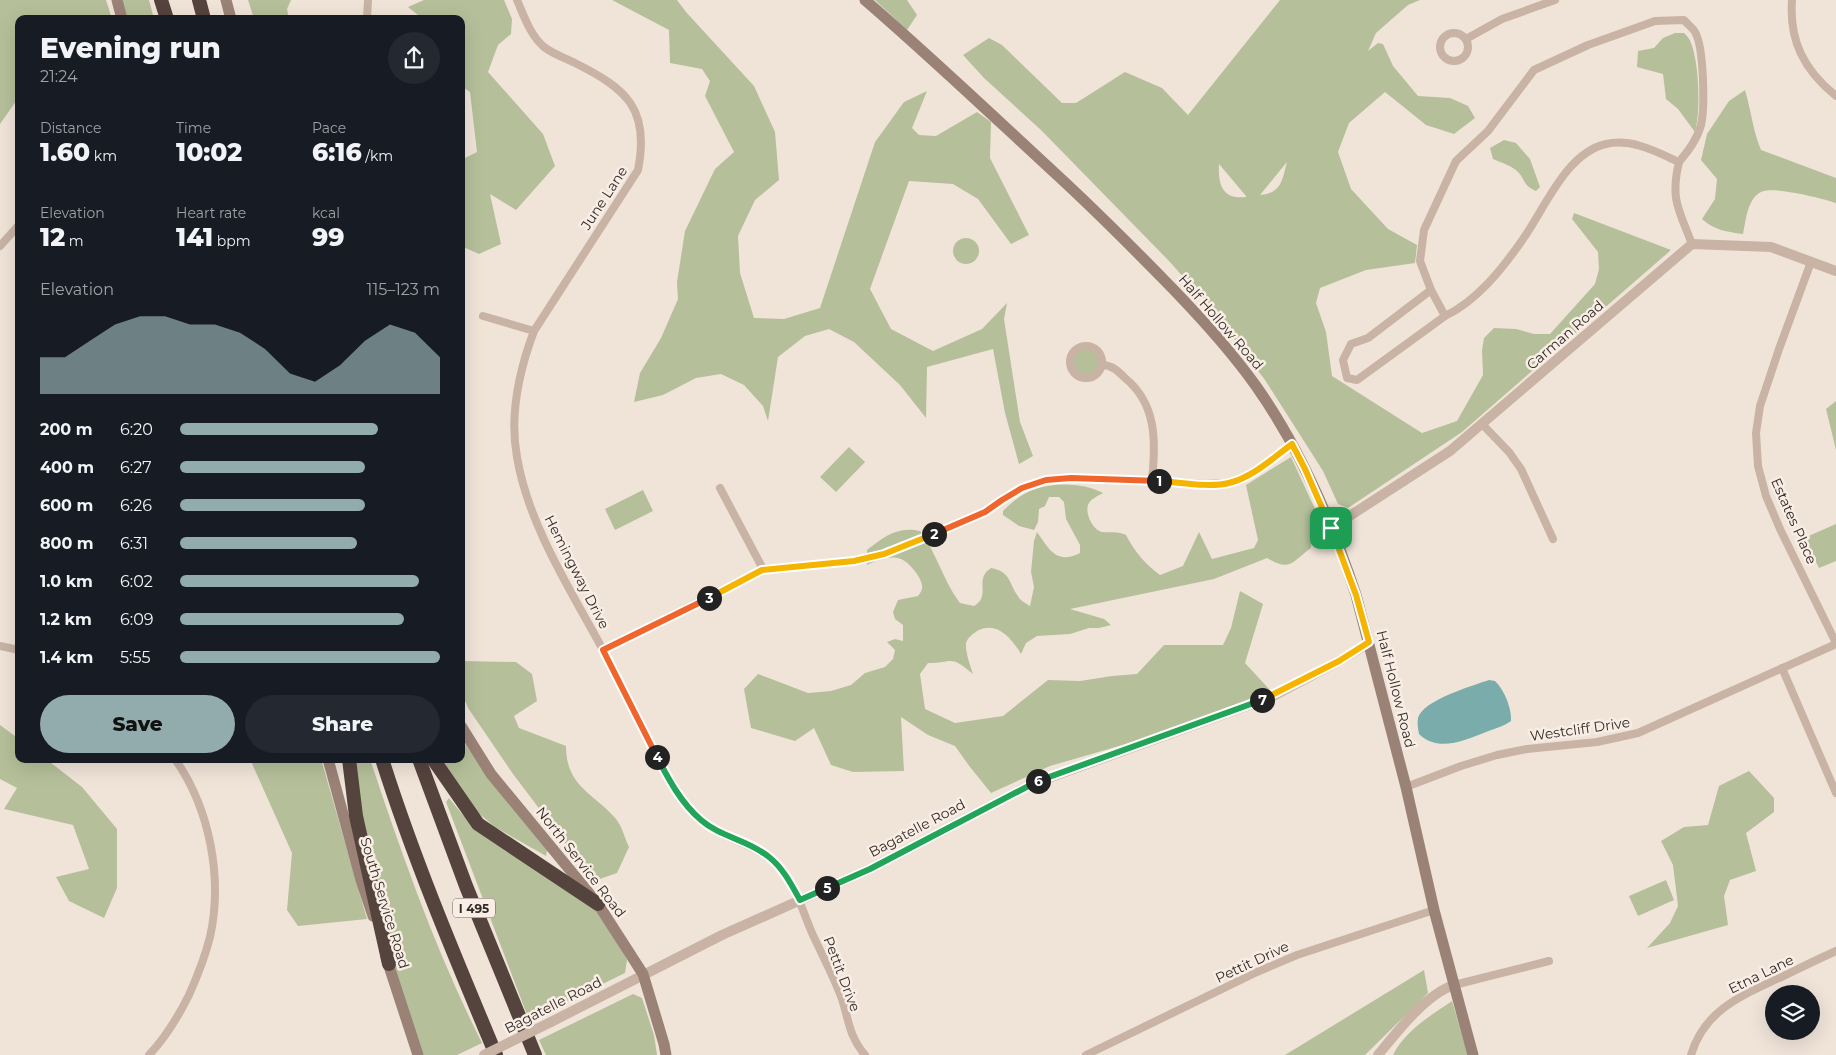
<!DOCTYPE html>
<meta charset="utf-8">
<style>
body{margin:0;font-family:Montserrat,sans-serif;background:#242831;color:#f1f3f6;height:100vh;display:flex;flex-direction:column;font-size:19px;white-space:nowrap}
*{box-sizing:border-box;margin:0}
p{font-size:16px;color:#9ea1a6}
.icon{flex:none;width:28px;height:28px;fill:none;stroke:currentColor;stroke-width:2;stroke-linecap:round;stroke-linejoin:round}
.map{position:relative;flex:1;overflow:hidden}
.drawer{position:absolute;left:15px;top:15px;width:450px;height:748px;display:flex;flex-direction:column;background:#171b24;border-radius:10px;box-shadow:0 5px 20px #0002}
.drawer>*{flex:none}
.buttons{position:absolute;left:1765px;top:985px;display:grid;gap:10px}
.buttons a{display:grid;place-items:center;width:55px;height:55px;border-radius:50%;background:#171b24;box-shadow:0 5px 20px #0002;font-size:25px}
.pin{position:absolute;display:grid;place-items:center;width:42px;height:42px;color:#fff;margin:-21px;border-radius:10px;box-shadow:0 2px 8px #0006}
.km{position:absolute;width:25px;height:25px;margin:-12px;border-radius:50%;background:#222;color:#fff;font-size:14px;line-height:25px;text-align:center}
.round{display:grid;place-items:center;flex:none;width:52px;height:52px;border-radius:26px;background:#242831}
.headline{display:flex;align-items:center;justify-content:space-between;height:85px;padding:0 25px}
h1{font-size:28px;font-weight:800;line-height:38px}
.stats{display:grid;grid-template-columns:repeat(3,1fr);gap:8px;height:85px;padding:5px 25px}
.stats div{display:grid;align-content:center}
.stats b{font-size:25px;font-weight:800}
.stats small{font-size:14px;font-weight:400}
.stats p{font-size:14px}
.chart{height:140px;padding:10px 25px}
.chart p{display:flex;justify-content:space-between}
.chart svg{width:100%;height:90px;margin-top:5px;fill:#92abad;opacity:.7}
.action{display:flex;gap:10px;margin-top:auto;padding:10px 25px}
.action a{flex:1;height:58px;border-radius:30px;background:#92abad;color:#111;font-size:20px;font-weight:800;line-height:58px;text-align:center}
.action a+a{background:#242831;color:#f1f3f6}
ul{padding:0 25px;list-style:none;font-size:16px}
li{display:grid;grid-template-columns:80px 60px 1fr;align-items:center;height:38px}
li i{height:12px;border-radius:6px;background:#92abad}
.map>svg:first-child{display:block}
</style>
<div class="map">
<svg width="1836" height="1055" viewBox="0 0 1836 1055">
<rect width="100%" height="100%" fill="#f0e4d9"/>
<g fill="#b5bf9a" fill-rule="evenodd">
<path d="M0,0h106l6,19h-93v78l-19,27z"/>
<path d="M121,0h28l5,19h-27z"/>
<path d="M248,0h43l-4,9 2,10h-35z"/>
<path d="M424,0h80l8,19 -1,15 -13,11 -10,27 55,62 12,32 -39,44 -26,-16 11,50 -22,10 -18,-8v-86l16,-8 -7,-60 -9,-6v-67h-38l-15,-12z"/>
<path d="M612,0h65l9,12 68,74 21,46 4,48 -24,20 -17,36 2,37 14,45 30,1 36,-11 55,-166 29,-40 23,-11 -15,37 7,7 17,1 41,-24 14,10 -1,36 39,77 -18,9 -33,-45 -25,-15 -44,-3 -39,108 21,40 42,22 49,-22 25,-26 -3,16 16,103 13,34 -14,8 -14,-51 -12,-64 -66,18 -1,51 -26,-33 -46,-43 -25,-13 -24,7 -27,21 -10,64 -5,-15 -19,-21 -23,-11 -25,4 -33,17 -29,7 6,-29 21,-35 17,-39 -1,-17 8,-51 30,-62 19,-17 -29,-56 5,-15 -8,-12 -32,-6 -1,-33z"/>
<path d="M875,0h32l10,15 -10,15z"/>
<path d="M1280,0h140l-12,5 -32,28 -8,18 10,-8 5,1 10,22 25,30 32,2 18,8 7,12 -21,16 -28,-9 -41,-33 -36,31 -11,29 13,37 37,40 29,16 -2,18 -49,7 -46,18 -4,15 10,29 6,44 90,57 35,-12 26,-46 -1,-25 2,-12 10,-10 22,1 18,5h16l45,-50 4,-15 -1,-17 -26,-33 2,-6 97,37 -209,182 -114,76 -10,-4 -15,-33 -58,-91 -56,-74 -40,-45 -128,-131 -57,-52 -21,-23 26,-17 13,7 60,58h14l49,-31 37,16 26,27zM1287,162c-5,18 -5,31 -27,33zM1219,164l27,32v1c-24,3 -28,-13 -27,-33z"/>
<path d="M1675,33h9c3,3 6,6 7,10 8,20 10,68 4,89l-17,-23 -12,-10 -3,-25 -26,-7 1,-16 16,-3 9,-10z"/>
<path d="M1745,90c6,20 8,41 16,60l75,28v25c-14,-5 -63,-17 -75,-11 -14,7 -15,29 -18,42 -16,-2 -29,-4 -41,-15l13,-20 2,-20 -16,-19 6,-26 22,-33z"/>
<path d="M1504,140l12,3 14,16 10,28 -4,4c-12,-5 -10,-9 -17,-18 -6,-7 -17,-10 -26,-14l-3,-11z"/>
<circle cx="966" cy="251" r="13"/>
<circle cx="1086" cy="362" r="14"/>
<path d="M1836,401v49l-10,-41z"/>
<path d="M849,447l16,15 -29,30 -16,-15z"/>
<path d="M1291,457l24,52 -4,39c-19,14 -21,24 -44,10l-53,21 -144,30 34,10 7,6 -12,3h-10l-19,6 -33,2 -11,7 -5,11c-9,-15 -24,-34 -44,-23 -4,3 -9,6 -11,12 -1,8 4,22 7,31 -24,-20 -19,-11 -45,-11l-8,11 5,35 30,14 48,-7 45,-36 32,1 32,-5 25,-2 27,-29h59l8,-17 9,-37 23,13 -18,59 24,26 -67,33 -152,44 -59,27 -21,-26 -15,-21 -27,-11 -27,-18 3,54 -51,1 -22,-7 -17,-37 -19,13 -44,-13 -7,-39 14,-15 50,19 23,-2 20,-6 14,-12 20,-6 8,-8 2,-9 -8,-8 8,-3 8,2v-16l-8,-6 -2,-7 5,-12 20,-4c2,-3 5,-6 4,-10 0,-8 -13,-24 -21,-27 -12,-4 -23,1 -34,6v-15c17,-13 30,-24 53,-19 17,22 23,50 40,72l14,3c18,-11 -1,-26 17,-38 20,4 17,14 27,28 2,5 8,7 12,10l4,-19 -3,-15 3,-31 3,-9c12,17 19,33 43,21v-8l-14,-26 -2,-17 -5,-5h-10l-4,9 -6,3 -1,13 -4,8 -15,-4 -16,-11v-4c9,-9 20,-18 32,-22 21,-7 49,-6 68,4 -5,3 -13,6 -15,12 -3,9 5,25 14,27 9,1 15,-1 24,3 9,17 19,29 34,40l23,-9 16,-34 13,27 42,-11 4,-8 -12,-55z"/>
<path d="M643,490l10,21 -38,19 -10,-21z"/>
<path d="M1836,524v37l-17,7 -15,-30z"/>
<path d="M461,661l55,1 16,12 5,27 -23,15 5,12 47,18c0,41 28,47 50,73 6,7 9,20 13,28l-12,26 -23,8 -81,-107 -45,-66 -7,-17z"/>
<path d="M0,725l19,14v20h27l36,28 35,42v59l-13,30 -35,-17 -13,-24 33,-8 -16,-44 -69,-16 13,-21 -17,-9z"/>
<path d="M461,738l44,61 42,51 -1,6 -51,-29 -25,-21 -32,-47h23z"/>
<path d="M250,759h71l46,160 -69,7 -11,-16 5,-57z"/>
<path d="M353,759h17c32,96 66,193 112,284l-25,12h-34c-7,-23 -16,-46 -23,-69 -21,-74 -35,-151 -47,-227z"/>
<path d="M1749,771l25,27v14l-28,21 10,38 -26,9 -6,16 4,29 -81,23 23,-25 8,-17 -5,-41 -12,-24 23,-14 24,-2 11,-39z"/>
<path d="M449,798l13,16 22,20 105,68 17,22 21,36 -2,13 -96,47 -83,-218z"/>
<path d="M1666,880l8,20 -36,16 -9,-20z"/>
<path d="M1424,970l4,23 -63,62h-80z"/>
<path d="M633,994l9,4 12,37 3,20h-111l-7,-15z"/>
<path d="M1452,1001l16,54h-75c12,-24 37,-39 59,-54z"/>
</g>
<path fill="#79acab" d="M1489,680l6,1c9,8 17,28 16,40 -7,5 -17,8 -25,11 -21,8 -48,21 -67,2 -1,-5 -2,-11 -1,-16 5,-18 54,-32 71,-38z"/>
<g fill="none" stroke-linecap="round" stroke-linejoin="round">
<g stroke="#c8b3a5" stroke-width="8">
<path d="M517,0c7,16 13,35 27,47 9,7 21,11 31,16 52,26 75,46 63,107l-104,161c-15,40 -25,83 -17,126 11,67 53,132 85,191 23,43 45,88 67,132 13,20 25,38 46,50 22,13 48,18 65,38 17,20 22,42 32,65 10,22 22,44 30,66 7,22 7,37 23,56"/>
<path d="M1792,0c-3,41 12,70 44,96"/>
<path d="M367,19l1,-19"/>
<circle cx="1454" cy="47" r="14"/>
<path d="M1466,39l36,-20 53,-19"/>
<path d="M0,246l19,-21"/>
<path d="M1811,262l-32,87 -19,57 -4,27 2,33 8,30 14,33 56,114"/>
<path d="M1431,290l-63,48 -17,6 -8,16 4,18 10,2 88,-64c32,-15 58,-48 78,-77 22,-31 43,-86 83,-95 26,-6 51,8 73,18 -9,38 0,48 13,82"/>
<path d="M483,316l51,15"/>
<path d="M1445,316l-14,-26 -11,-29 4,-31 32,-69 32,-30 46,-61 54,-25 67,-24 29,-1c3,4 9,8 11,12 9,15 10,76 6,93 -4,15 -13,26 -22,37"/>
<circle cx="1086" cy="362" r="16"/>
<path d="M1102,365c10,0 16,6 23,13 32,26 31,64 27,102"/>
<path d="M1482,424l27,28 12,17 32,70"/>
<path d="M720,488l43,81"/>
<path d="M0,646l19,4"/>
<path d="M603,650l160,-81 91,-8 30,-6 80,-33 21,-10 17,-12 20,-12 24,-8 25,-2 81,2 52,4 24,-1 17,-6 21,-13 26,-20"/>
<path d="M1782,668l54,125"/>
<path d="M1406,787l55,-21 36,-11 30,-6 70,-7 41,-9 198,-89"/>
<path d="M1454,985l95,-24"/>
<path d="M149,1055c17,-18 29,-38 40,-60 8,-18 16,-38 21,-58 13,-59 0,-128 -35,-178"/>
<path d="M1086,1055l171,-83 40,-17 137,-45"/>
<path d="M1691,1055c13,-44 48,-58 86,-76 19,-9 39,-19 59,-28"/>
</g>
<g stroke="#c8b3a5" stroke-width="10">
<path d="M1331,528l119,-77 242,-207 79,3 65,24"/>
<path d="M551,1022l171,-87 148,-66 162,-85 239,-87 68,-36 30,-18"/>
<path d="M1378,1055c19,-23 48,-61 76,-70"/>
</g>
<g stroke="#9b8277" stroke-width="11">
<path d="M117,0l5,19"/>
<path d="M226,0l5,19"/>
<path d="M865,0c65,56 128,116 192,175 39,36 77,74 115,113 30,31 59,63 84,98 45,64 76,136 100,209l50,192 28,123 39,145"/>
<path d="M461,726l30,48 107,130 45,70 21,70 2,11"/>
<path d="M328,759l33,121 12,36"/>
<path d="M386,957l32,98"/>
</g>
<g stroke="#55433e" stroke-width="14">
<path d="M161,0l6,19"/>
<path d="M199,0l5,19"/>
<path d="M349,759l7,57 33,148"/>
<path d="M382,759c32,101 73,198 114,296"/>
<path d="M419,759l47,127 69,169"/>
<path d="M433,759l45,65 120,80"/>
</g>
<path stroke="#c8b3a5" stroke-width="10" d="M484,1055l67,-33"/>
</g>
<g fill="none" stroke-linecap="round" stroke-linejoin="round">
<defs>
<path id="split-1" d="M1159,481c20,1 50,7 70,2 24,-6 44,-25 63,-39l13,25 26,59"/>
<path id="split-2" d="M934,534l51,-22 17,-12 20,-12 24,-8 25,-2 88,3"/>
<path id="split-3" d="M709,598l53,-28 92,-9 30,-7 50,-20"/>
<path id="split-4" d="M657,757l-54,-107 106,-52"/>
<path id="split-5" d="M657,757c12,23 24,46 44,63 19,17 48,20 68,37 14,11 22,27 31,43l27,-12"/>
<path id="split-6" d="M827,888l43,-19 168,-88"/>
<path id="split-7" d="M1038,781l224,-81"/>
<path id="split-8" d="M1262,700l77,-39 30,-19 -13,-47 -25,-67"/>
</defs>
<use href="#split-1" stroke="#fff" stroke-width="10"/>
<use href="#split-2" stroke="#fff" stroke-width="10"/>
<use href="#split-3" stroke="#fff" stroke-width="10"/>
<use href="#split-4" stroke="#fff" stroke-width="10"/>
<use href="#split-5" stroke="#fff" stroke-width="10"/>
<use href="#split-6" stroke="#fff" stroke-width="10"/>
<use href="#split-7" stroke="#fff" stroke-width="10"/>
<use href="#split-8" stroke="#fff" stroke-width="10"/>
<use href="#split-1" stroke="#f5b400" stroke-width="6"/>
<use href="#split-2" stroke="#f0652b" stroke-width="6"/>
<use href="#split-3" stroke="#f5b400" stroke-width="6"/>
<use href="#split-4" stroke="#f0652b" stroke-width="6"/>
<use href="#split-5" stroke="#22a559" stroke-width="6"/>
<use href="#split-6" stroke="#22a559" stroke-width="6"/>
<use href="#split-7" stroke="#22a559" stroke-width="6"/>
<use href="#split-8" stroke="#f5b400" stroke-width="6"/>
</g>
<g text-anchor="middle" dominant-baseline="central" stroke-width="5" stroke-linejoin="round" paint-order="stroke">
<rect fill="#f8eee5" stroke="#6f655f" stroke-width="1" x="453" y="898.5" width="42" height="19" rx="4"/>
<g font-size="12" font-weight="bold" fill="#342a26">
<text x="474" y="908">I 495</text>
</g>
<g font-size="14" fill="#342a26" stroke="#f8eee5">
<text transform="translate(604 198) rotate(-57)">June Lane</text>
<text transform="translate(1221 322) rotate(49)">Half Hollow Road</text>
<text transform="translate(1565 335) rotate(-41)">Carman Road</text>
<text transform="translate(1794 521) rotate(66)">Estates Place</text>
<text transform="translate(577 572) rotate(63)">Hemingway Drive</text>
<text transform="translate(1396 689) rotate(76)">Half Hollow Road</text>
<text transform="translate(1580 729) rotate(-8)">Westcliff Drive</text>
<text transform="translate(917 828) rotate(-28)">Bagatelle Road</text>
<text transform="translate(581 862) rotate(52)">North Service Road</text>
<text transform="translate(385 903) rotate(73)">South Service Road</text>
<text transform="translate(1252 962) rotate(-25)">Pettit Drive</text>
<text transform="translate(842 974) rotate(69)">Pettit Drive</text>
<text transform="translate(1761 974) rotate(-26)">Etna Lane</text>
<text transform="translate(553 1005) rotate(-27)">Bagatelle Road</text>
</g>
</g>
</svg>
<div class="buttons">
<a><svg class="icon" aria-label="layers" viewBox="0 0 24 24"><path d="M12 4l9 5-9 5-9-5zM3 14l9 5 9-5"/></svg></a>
</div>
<div class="pin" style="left:1331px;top:528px;background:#1e9e55"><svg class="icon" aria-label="arrive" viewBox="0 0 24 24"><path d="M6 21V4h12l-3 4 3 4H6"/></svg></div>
<b class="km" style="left:1159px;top:481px">1</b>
<b class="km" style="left:934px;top:534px">2</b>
<b class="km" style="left:709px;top:598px">3</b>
<b class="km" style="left:657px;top:757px">4</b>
<b class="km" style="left:827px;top:888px">5</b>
<b class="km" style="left:1038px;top:781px">6</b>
<b class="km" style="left:1262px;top:700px">7</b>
<section class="drawer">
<div class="headline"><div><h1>Evening run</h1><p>21:24</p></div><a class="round"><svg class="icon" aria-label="share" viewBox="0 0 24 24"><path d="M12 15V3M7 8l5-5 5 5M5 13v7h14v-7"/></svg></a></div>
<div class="stats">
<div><p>Distance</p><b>1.60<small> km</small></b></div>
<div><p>Time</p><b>10:02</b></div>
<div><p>Pace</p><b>6:16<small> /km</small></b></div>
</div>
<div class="stats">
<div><p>Elevation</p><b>12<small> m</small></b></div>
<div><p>Heart rate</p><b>141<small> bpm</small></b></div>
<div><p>kcal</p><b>99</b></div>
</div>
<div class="chart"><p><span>Elevation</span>115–123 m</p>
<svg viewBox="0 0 160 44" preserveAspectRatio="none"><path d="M0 44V26L10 26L20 18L30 10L40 6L50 6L60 10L70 10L80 14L90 22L100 34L110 38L120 30L130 18L140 10L150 14L160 26V44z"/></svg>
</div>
<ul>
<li><b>200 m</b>6:20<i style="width:76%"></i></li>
<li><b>400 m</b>6:27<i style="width:71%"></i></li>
<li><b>600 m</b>6:26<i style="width:71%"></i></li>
<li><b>800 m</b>6:31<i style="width:68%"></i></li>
<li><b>1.0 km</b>6:02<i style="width:92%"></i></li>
<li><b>1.2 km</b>6:09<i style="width:86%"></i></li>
<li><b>1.4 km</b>5:55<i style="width:100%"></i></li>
</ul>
<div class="action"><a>Save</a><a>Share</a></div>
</section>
</div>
